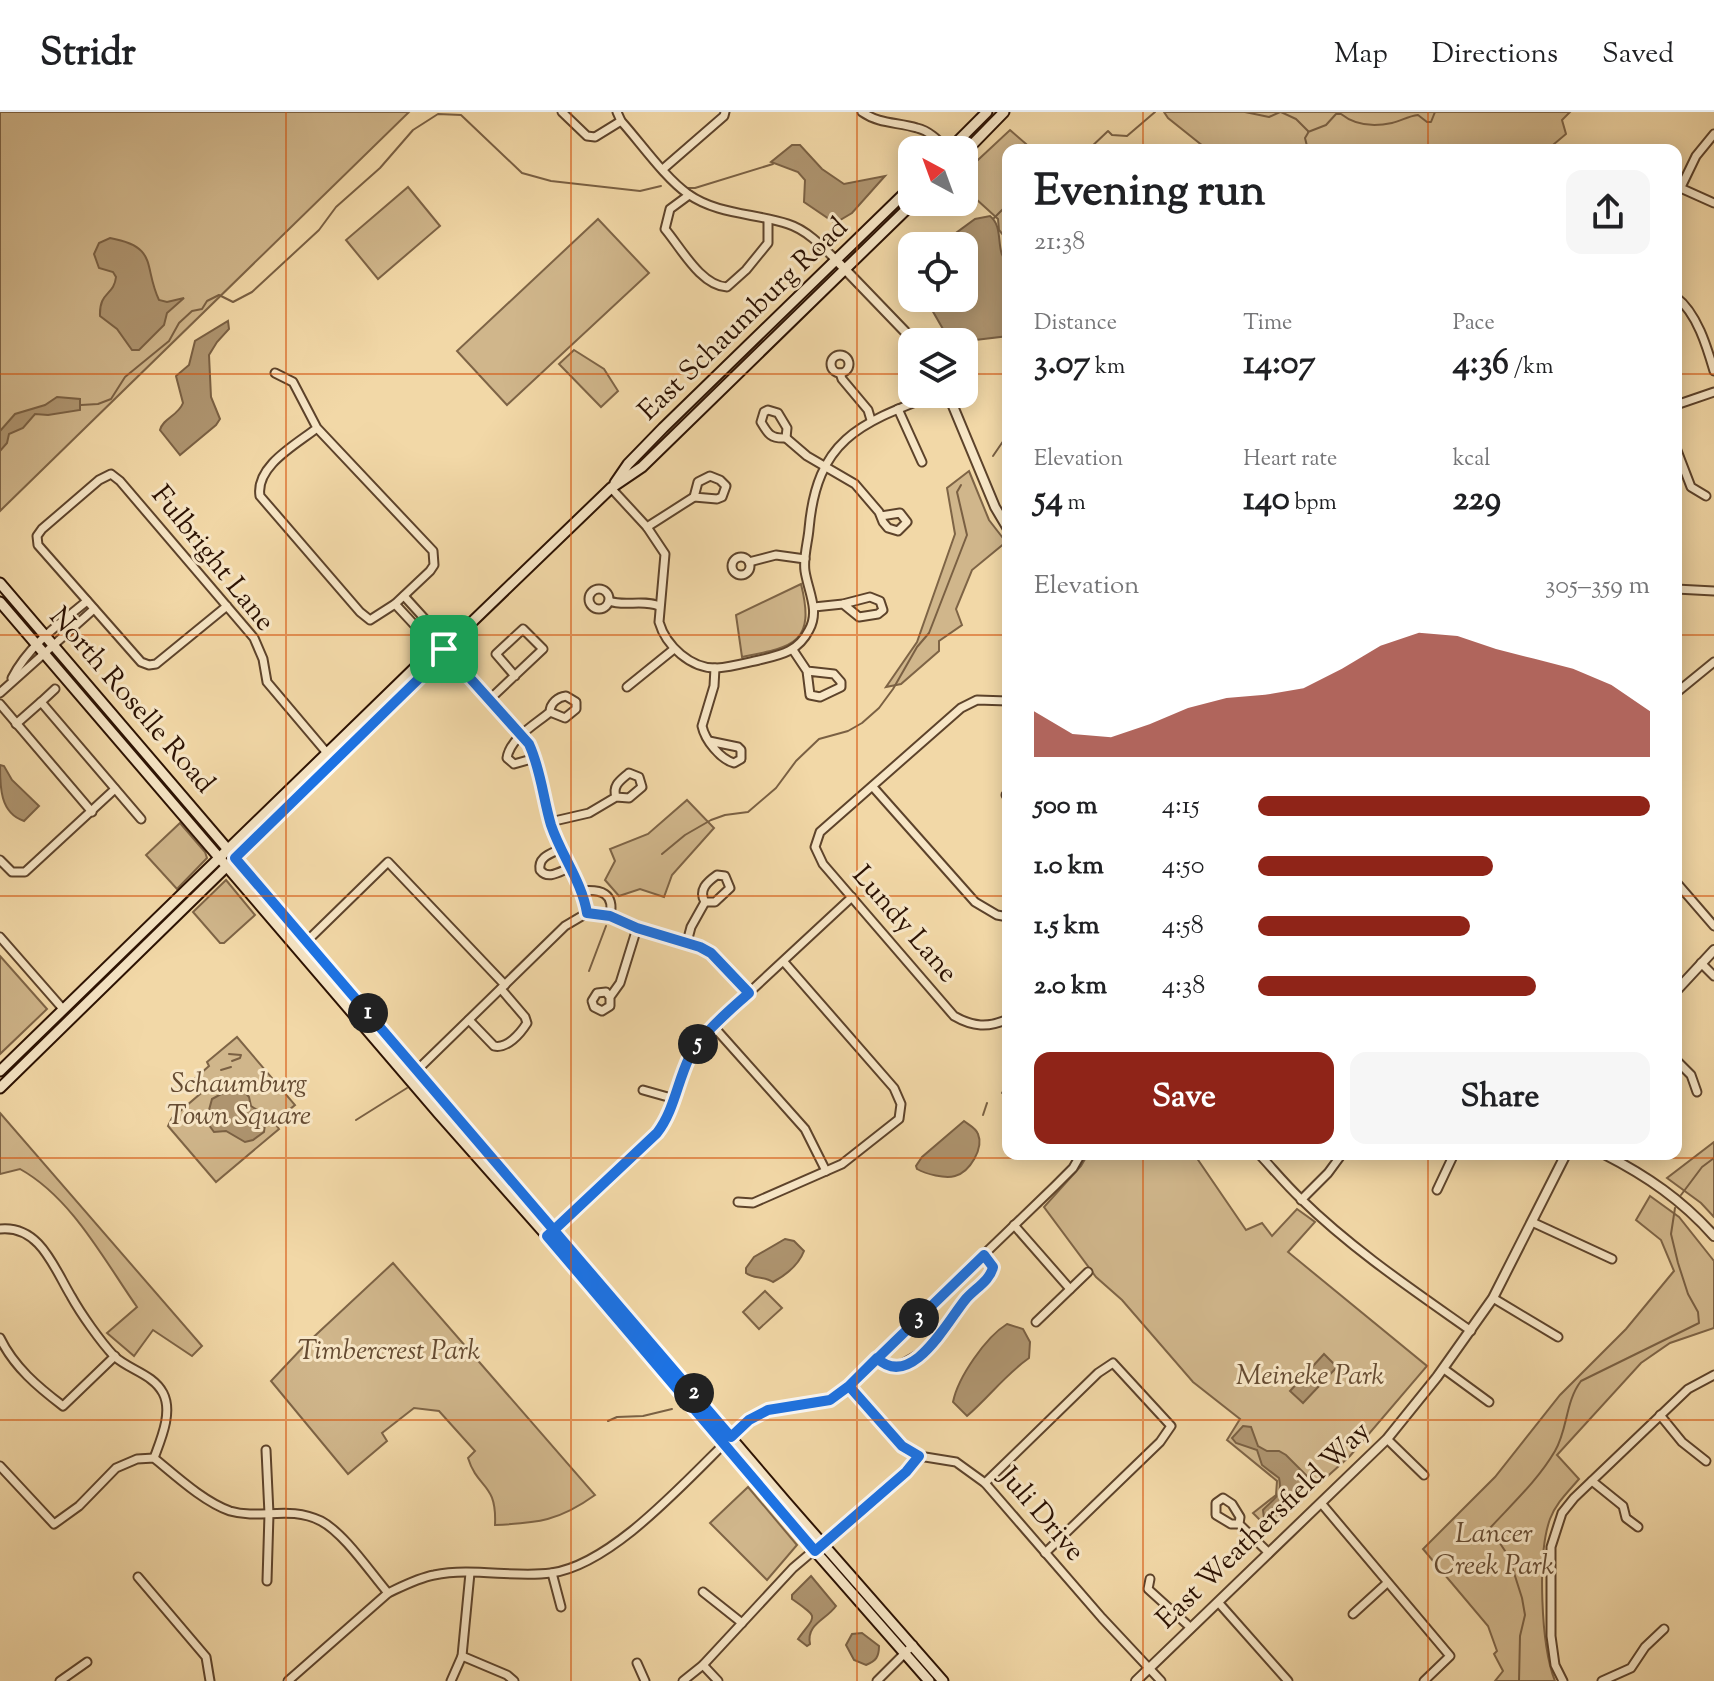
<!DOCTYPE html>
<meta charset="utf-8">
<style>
body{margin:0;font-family:"Sorts Mill Goudy",serif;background:#f6f6f6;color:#202124;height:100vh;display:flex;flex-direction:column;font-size:30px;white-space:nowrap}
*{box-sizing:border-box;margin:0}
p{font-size:26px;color:#757577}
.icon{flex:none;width:44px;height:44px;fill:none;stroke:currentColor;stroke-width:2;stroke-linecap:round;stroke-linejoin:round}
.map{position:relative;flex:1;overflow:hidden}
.drawer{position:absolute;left:1002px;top:32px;width:680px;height:1016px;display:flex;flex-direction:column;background:#fff;border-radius:16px;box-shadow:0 4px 20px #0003}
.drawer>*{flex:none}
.needle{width:52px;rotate:319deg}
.buttons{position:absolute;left:898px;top:24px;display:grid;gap:16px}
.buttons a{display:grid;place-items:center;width:80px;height:80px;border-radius:16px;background:#fff;box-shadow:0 4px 20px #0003;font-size:40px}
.pin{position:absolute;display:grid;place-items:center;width:68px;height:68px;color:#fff;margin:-34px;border-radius:16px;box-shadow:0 4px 12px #0006}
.km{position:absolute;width:40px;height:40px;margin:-20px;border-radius:50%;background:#222;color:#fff;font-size:22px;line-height:40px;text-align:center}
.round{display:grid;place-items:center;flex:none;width:84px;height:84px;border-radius:16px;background:#f6f6f6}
.overview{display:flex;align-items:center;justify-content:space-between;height:136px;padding:0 32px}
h1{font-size:44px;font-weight:700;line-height:60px}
.stats{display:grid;grid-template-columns:repeat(3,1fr);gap:12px;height:136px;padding:8px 32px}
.stats div{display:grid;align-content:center}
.stats b{font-size:34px;font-weight:700}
.stats small{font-size:22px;font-weight:400}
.stats p{font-size:22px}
.chart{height:224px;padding:16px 32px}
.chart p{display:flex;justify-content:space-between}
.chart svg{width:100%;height:144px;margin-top:8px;fill:#8f2418;opacity:.7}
.primary-button{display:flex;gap:16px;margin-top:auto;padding:16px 32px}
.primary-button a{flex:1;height:92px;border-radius:16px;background:#8f2418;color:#fff;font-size:32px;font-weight:700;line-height:92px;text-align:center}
.primary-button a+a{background:#f6f6f6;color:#202124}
ul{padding:0 32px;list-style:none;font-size:26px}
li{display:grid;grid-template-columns:128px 96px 1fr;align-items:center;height:60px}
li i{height:20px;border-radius:10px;background:#8f2418}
header{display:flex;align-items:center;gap:48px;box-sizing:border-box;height:112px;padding:0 40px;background:#fff;border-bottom:2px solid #e0e0e0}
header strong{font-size:38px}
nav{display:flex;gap:44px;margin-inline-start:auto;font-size:28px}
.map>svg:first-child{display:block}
</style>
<header>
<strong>Stridr</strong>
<nav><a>Map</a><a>Directions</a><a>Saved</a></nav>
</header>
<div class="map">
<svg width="1714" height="1569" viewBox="0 0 1714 1569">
<rect width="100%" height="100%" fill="#f2d8a7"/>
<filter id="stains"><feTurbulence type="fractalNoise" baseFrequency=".0025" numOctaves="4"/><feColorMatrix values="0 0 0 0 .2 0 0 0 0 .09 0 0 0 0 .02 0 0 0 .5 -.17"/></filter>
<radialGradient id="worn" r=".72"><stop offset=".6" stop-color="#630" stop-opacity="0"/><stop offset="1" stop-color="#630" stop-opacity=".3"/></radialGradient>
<g fill="#d0b68b" stroke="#7e6446" stroke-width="2">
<path d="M0,0h409l-409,399z"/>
<path d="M1164,0h406l-8,8 4,14 -19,16h-339l-40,-32z"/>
<path d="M1010,18l23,20h-25v91l-9,-11 -1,-11 -34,-31v-15z"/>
<path d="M408,75l32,39 -62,53 -32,-39z"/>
<path d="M598,107l51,54 -142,132 -50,-54z"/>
<path d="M574,238l30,19 14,22 -17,16 -42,-43z"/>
<path d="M969,359l20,49 17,22 -34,28 -16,39 6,16 -23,16v10l-38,33 -15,3 31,-45 38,-108 -8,-46z"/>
<path d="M801,472c15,60 -8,63 -59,73l-6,-42z"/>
<path d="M687,688l27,28 -42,47 -8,22 -24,-8 -21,7 -14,-16 10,-19 -5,-12 38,-15z"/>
<path d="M180,711l25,29 2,6 -30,31 -31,-34z"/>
<path d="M226,768l29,35 -31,28h-4l-27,-31z"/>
<path d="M0,844l47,53 -47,45z"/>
<path d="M237,925l58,68 -21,17 5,7 -63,53 -48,-56 4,-8 28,-24 -9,-12 18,-16 -2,-4z"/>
<path d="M0,1001l202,233 -10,10 -39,-26 -19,26 -27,-23 30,-26c-33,-47 -65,-109 -117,-138l-20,5z"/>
<path d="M1714,1030v75l-13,-14 -34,-25z"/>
<path d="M1088,1042h106l52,76 16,-7 10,13 25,-27 18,13 -27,30 139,114 -77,90 -81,73 -16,-16 23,-18 1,-14 -50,-41 13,-21 -47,-37 -71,-82 -26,-23 -52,-70 37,-41z"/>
<path d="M1650,1084l29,21 35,44v67l-44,15 -29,20 -84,92 22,24c-11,13 -23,24 -29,40 -13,36 -9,127 5,162h-60l8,-10 -9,-17 3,-3 -9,-25 -65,-77 72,-72 65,-82 66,-66 48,-58 -13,-31 -25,-20z"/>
<path d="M393,1151l202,232c-36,26 -57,28 -100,30 2,-43 -17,-35 -27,-67l7,-7 -36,-40 -25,-3 -32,25 5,8 -39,33 -77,-93 34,-36z"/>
<path d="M765,1179l17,17 -23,21 -16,-17z"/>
<path d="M748,1375l49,58 -30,35 -57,-57z"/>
</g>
<g fill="#ae946f" stroke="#7a6043" stroke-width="2">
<path d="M792,33h8l22,24 22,15 41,-8 -33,37 -17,10 -31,-21 1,-22 -7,-8 -27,-10z"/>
<path d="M990,104c15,12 4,35 18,48v72l-41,5 -13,-2 -11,-10 -11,-19 -14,-12h46v-52h-40l29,-11 22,-16z"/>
<path d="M110,126c49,9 33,28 49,62l8,2 17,-4 -17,15 -3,12 -25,25h-7l-15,-21 -17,-13c-1,-25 14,-20 16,-39l-3,-5 -14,-4 -5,-14 5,-11z"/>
<path d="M228,209l1,8 -12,13 -8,13 2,42 9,22 -4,6 -36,30 -20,-25c3,-12 18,-14 23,-27l-7,-27 13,-11 6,-24z"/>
<path d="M57,285l23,2v11l-32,5 -13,-1 -12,14 -14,6 -2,9 -7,8v-20l15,-17 30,-9z"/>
<path d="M0,653l4,1 8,14 27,26 -15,15c-24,-8 -24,-34 -24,-56z"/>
<path d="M234,968l15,17 2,9 15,10 -2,16 -11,8 -8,2 -19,-11 -12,1 -8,-11 6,-22 13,-7z"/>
<path d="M964,1009c5,4 12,7 14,13 6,14 -8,38 -23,42 -10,3 -29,-2 -38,-7l-1,-3 6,-9z"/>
<path d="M785,1127l9,2 10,10c-5,13 -18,24 -31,31 -9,-6 -20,-3 -27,-9v-5l8,-11z"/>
<path d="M1007,1212l16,5 7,13 -1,16c-24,17 -40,39 -62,58l-14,-14c5,-25 33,-65 54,-78z"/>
<path d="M1324,1242l13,13 -34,36 -13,-12z"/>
<path d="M1243,1314l8,1 7,19 9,5h12l7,4 24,24c-4,13 -16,10 -25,20 -6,7 -7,16 -15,22l-6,-3 -1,-8c11,-12 20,-14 16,-32l-17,-13 -5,-15 -21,-7 -4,-5z"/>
<path d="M811,1464l25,30c-10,14 -30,18 -26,38l-3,2 -9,-7c18,-25 22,-20 -6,-40v-4z"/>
<path d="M862,1521l17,13c0,11 -3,15 -13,19l-12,-5 -8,-15 6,-11z"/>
</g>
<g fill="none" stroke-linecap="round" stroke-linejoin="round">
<g stroke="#7a6043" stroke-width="2">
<path d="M1245,0l24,5 11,-5"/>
<path d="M1281,0l15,7 12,12"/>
<path d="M1308,20l18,-7 10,-11h5c15,12 32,13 51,9 9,-2 16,-7 26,-8l9,7h4l4,-10"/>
<path d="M1308,21l-3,5 3,12"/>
<path d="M1088,38l20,-19 4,4 15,1 28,-24"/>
<path d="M687,76h8l78,-24"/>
<path d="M994,106l14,-14"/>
<path d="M81,293l17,-1 13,-5 14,-22 44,-36 10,-18 13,-12 10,-2 5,-8 12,-6 14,7 19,-10 67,-62 17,-23 44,-39 33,-38 25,-16 23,1 61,58 29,8 89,10 21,-5"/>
<path d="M993,344l15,-22"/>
<path d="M662,742l23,-19 26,-15 14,-5 23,-3 28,-24 20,-27 23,-22 29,-8 14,-8 17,-15 14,-19 24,-42 12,-14 38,-98 -10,-43 4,-7"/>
<path d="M589,859l17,-45"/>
<path d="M229,942l12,1 -1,3 -8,3"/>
<path d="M221,958l10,-3"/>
<path d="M1002,981l6,-10"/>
<path d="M983,1003l4,-12"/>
<path d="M356,1008l51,-32"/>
<path d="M1681,1083l21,-28 12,-9"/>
<path d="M608,1309l9,-4 26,-1 29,-7"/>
<path d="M1519,1569l1,-45 5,-21 -3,-17 -13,-41 -19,-29c23,-25 48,-48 65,-77 13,-22 10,-49 26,-70l118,-58 -1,-11 -10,-18 -10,-31 -7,-29 4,-26"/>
</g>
<defs>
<g id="minor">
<path d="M562,0l25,24 8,1 26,-16"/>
<path d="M617,0l4,9c19,21 44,57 67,73 30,21 67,19 100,30 19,6 35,23 49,37"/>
<path d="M862,0c17,12 35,10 55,16 13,3 22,13 31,22"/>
<path d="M663,57l61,-53 1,-4"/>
<path d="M1676,74l38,17"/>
<path d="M1681,75l15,-31 18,-22"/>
<path d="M689,83l-19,14 -5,20c16,19 36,57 62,58l19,-17 22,-27v-23"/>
<path d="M1676,185c21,16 31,50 38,74"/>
<circle cx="840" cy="252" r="9"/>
<path d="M275,261l18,9 24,46 116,123 1,14 -4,6 -35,33 -25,16 -10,-8 -100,-116c-5,-30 37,-52 57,-68"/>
<path d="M840,261l2,6 26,31 3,10"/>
<path d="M1676,293l38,-13"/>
<path d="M898,297l24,53"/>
<path d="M768,298l10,3 9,15 -1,10c-15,1 -18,-4 -25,-16l3,-10z"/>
<path d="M786,326l21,18 48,28 24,28 4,10 5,6 10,3 9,-9 -7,-9 -19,3"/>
<path d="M1676,336l15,39 15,9"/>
<path d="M710,364l10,4 6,6 -4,11 -5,2 -23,-2 4,-15z"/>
<path d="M611,376l36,39 18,27 -6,68c7,24 32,47 58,46 14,-1 28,-5 42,-8 21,-5 39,-8 50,-30 11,-19 -1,-39 -4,-59 -2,-14 3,-29 4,-42 8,-91 52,-106 127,-135"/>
<path d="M647,415l47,-30"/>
<circle cx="741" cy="454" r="9"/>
<path d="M749,450l27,-7 29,4"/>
<path d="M1676,477l38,2"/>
<circle cx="599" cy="487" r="10"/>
<path d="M404,484l39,43 1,10"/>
<path d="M609,489c16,6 33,-2 50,5"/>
<path d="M395,492l39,42 10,3 85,95c12,26 14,54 22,81 10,30 31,57 36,88l23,3 27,12 63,19 11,6 38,40"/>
<path d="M227,494l-71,58 -7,1 -8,-3 -103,-117 -1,-9 5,-7 57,-49 12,-6 9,7 134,157 9,21 4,23 60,71"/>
<path d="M814,495l29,-3 27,-7 10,4 3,9 -5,4 -19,3 -16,-13"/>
<path d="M793,538l14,21 3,24 10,2 21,-10v-5l-7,-8 -27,-3"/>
<path d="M12,566c17,-33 47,-54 75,-77"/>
<path d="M627,575l47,-38"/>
<path d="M0,581l94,-84"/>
<path d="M1676,581l38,-31"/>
<path d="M490,587l53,-50 -20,-20 -27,25 19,22"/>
<path d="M1008,589l-31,-1 -16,8 -141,124 -5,15 8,17 131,152c19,11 34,12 54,3"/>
<path d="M41,590l14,-13"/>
<path d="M0,592l92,108"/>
<path d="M16,612l25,-22 100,117"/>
<path d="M709,629l29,6 3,3v9l-7,4c-14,-4 -29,-23 -32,-37l12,-40 1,-18"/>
<path d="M535,646l-21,6 -7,-6c3,-20 29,-34 43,-46 0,-9 8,-15 16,-16l10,6v7l-11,9 -15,-6"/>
<path d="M873,675l102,115 22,13 11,2"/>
<path d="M1006,683h2"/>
<path d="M550,710l39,-9 27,-16 13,1 13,-11 -3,-10 -10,-4c-8,7 -17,12 -13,24"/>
<path d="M560,737c-10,5 -22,8 -20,21 8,10 19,2 29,-2"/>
<path d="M0,748l12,12h13l90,-83"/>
<path d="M717,763l8,1 5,12 -15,14h-10c-7,-12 2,-20 12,-27z"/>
<path d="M1676,770l38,44"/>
<path d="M581,779c20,-2 34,2 29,25"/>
<path d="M0,825l63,72"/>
<path d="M307,829l81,-79 117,123"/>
<path d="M687,830l4,-15 14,-25"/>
<path d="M1701,851l13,13"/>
<path d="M610,885l-4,-5 -9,1 -5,8 2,6 8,4 8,-5v-9l10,-14 17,-55"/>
<path d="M469,908l25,26c13,3 26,-12 33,-23l-2,-6 -24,-28"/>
<path d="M714,915l91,102 21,42"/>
<path d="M1676,948l15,15 6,17"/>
<path d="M409,966l156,-152 22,-13"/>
<path d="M643,978l32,9"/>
<path d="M1259,1042c14,15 27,31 42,45 51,50 112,91 170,132"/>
<path d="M1437,1078l17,-36"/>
<path d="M1301,1088l27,-27 14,-19"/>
<path d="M738,1090l15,1 89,-39 57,-45 2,-15 -7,-16 -110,-126"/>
<path d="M1532,1110l80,37"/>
<path d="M1014,1113l56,64"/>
<path d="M0,1117c40,-4 54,39 71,67 10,18 29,45 43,60 15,14 39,18 49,37 10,19 -2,46 -9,65"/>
<path d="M551,1121l106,-100 12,-18 19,-55 8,-14 31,-33 125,-116"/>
<path d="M1493,1186l65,39"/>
<path d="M1036,1210l52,-50"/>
<path d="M0,1226c14,29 38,49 63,68l52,-50"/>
<path d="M877,1246l8,8 10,2 35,-20 34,-46 29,-30v-5l-9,-12"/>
<path d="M1444,1257l45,33"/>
<path d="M849,1274l53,60 17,10 37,6 29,21 117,135 59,63"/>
<path d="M1660,1303l22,27 24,19"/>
<path d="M1387,1327l37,36"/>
<path d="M266,1338l3,64 -2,67"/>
<path d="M0,1354l54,58 25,-18 37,-38 21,-9 17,-1c22,18 50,44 76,53 31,9 59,-6 91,10 23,12 49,51 67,72"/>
<path d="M1592,1369l31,25 3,12 12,9"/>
<path d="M985,1371l113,-110 15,-10 58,63 -11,16 -115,111"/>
<path d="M1321,1391l129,153 -26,25"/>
<path d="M1239,1412l1,-7 -8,-13 -9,-6 -7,5v12l15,9h8l30,29"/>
<path d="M552,1461l9,34"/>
<path d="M138,1465l68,80 4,24"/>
<path d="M1150,1467l-2,10 43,39"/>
<path d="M703,1480l39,31"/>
<path d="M1218,1490l70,79"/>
<path d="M1353,1502l34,-31"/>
<path d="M462,1544l45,19 7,6"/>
<path d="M637,1551l8,18"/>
<path d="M703,1553l15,16"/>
<path d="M60,1569l27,-19"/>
<path d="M288,1569l100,-88c15,-7 30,-15 46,-18 38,-8 79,3 117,-2 67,-9 148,-108 198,-153 5,-3 12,-7 18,-9 23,-8 49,-3 71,-16l217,-209 18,-18 8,-14"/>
<path d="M451,1569l11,-25 8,-83"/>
<path d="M683,1569l20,-16 90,-97 113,-96 13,-16"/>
<path d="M877,1569l36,-36"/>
<path d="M1563,1569l-8,-16 -4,-29v-89l11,-34 12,-15 114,-109 26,-14"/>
<path d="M1602,1569l29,-13 14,-21 19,-18"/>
</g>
<g id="tertiary">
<path d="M837,149l78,81"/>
<path d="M948,282l47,113 13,22"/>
<path d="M1676,879l38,-41"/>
<path d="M1604,1042c43,22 78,46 110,82"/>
<path d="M1136,1569l251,-242 50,-62 56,-79 73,-144"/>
</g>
<g id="secondary">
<path d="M949,38l38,-38"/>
<path d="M964,41l40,-41"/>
<path d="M615,371l13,-19 35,-36 249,-242"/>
<path d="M0,471l786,919 157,179"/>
<path d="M0,490l439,512 108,122 268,315 114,130"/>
<path d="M0,959l430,-418 14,-4"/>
<path d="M0,976l439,-429 5,-10 167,-161 31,-21 272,-265"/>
</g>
</defs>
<use href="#minor" stroke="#5d432b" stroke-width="11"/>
<use href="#tertiary" stroke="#5d432b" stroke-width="12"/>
<use href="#secondary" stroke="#2b1102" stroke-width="13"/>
<use href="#minor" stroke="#f7e6c6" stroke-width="7"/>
<use href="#tertiary" stroke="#f7e6c6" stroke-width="8"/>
<use href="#secondary" stroke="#f7e6c6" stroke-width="9"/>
</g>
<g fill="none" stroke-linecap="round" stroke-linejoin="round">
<defs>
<path id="route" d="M444,537l-5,10 -204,199 496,579 18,-17 19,-10 62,-10 19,-14 28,-28c34,33 70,-36 88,-58 9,-11 25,-19 28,-33l-9,-12 -135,131 53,60 17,10 -13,16 -91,79 -268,-315 8,-7 102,-96c17,-22 20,-50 32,-75 13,-25 39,-46 60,-65l-38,-40 -11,-6 -63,-19 -27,-12 -23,-3c-5,-31 -26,-58 -36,-88 -8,-27 -10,-55 -22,-81l-85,-95"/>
</defs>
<use href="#route" stroke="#fff" stroke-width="16"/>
<use href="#route" stroke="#1a73e8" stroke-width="10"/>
</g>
<path fill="none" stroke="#d5520b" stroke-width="2" stroke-opacity="0.55" d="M286,0v1569M571,0v1569M857,0v1569M1143,0v38M1428,0v38M0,262h912M964,262h44M1676,262h38M0,523h1008M1676,523h38M0,784h1008M1676,784h38M1143,1042v527M1428,1042v527M0,1046h1714M0,1308h1714"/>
<g text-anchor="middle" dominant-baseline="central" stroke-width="6" stroke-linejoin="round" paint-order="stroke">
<g font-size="28" fill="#2b1102" stroke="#f7e6c6">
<text transform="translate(744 208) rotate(-44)">East Schaumburg Road</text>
<text transform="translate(212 447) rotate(51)">Fulbright Lane</text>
<text transform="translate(131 589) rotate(49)">North Roselle Road</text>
<text transform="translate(904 813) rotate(49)">Lundy Lane</text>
<text transform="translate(1041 1403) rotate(49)">Juli Drive</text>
<text transform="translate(1264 1414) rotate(-44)">East Weathersfield Way</text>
</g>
<g font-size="28" font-style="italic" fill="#654b32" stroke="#f7e6c6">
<text x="239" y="973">Schaumburg<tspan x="239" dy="32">Town Square</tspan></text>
<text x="389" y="1240">Timbercrest Park</text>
<text x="1310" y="1265">Meineke Park</text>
<text x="1494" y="1423">Lancer<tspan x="1494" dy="32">Creek Park</tspan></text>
</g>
</g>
<rect width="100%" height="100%" filter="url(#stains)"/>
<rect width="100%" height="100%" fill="url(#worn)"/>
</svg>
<div class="buttons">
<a><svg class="needle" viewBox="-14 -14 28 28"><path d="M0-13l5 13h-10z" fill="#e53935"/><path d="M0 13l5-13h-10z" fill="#757577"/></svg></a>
<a><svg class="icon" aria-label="locate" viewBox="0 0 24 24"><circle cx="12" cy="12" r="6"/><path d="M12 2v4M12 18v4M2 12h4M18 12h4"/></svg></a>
<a><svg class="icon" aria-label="layers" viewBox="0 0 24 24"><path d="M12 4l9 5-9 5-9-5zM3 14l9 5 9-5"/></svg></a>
</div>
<div class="pin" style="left:444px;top:537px;background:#1e9e55"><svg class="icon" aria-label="arrive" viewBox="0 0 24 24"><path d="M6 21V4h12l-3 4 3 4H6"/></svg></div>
<b class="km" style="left:368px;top:901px">1</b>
<b class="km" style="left:694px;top:1281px">2</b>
<b class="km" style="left:919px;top:1206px">3</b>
<b class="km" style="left:698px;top:932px">5</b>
<section class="drawer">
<div class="overview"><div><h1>Evening run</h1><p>21:38</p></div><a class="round"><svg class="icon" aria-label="share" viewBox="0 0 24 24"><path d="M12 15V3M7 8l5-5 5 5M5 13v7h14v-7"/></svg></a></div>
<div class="stats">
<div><p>Distance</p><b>3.07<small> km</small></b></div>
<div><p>Time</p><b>14:07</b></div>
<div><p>Pace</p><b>4:36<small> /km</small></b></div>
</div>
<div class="stats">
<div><p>Elevation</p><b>54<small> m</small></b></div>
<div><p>Heart rate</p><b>140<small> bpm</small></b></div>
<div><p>kcal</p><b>229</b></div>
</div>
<div class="chart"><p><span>Elevation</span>305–359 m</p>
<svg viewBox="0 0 160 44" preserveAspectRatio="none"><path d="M0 44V30L10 37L20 38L30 34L40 29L50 26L60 25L70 23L80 17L90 10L100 6L110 7L120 11L130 14L140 17L150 22L160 30V44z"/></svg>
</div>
<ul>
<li><b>500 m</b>4:15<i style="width:100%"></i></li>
<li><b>1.0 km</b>4:50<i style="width:60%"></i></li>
<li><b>1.5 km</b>4:58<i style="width:54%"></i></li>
<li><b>2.0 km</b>4:38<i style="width:71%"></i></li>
</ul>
<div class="primary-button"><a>Save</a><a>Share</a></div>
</section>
</div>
